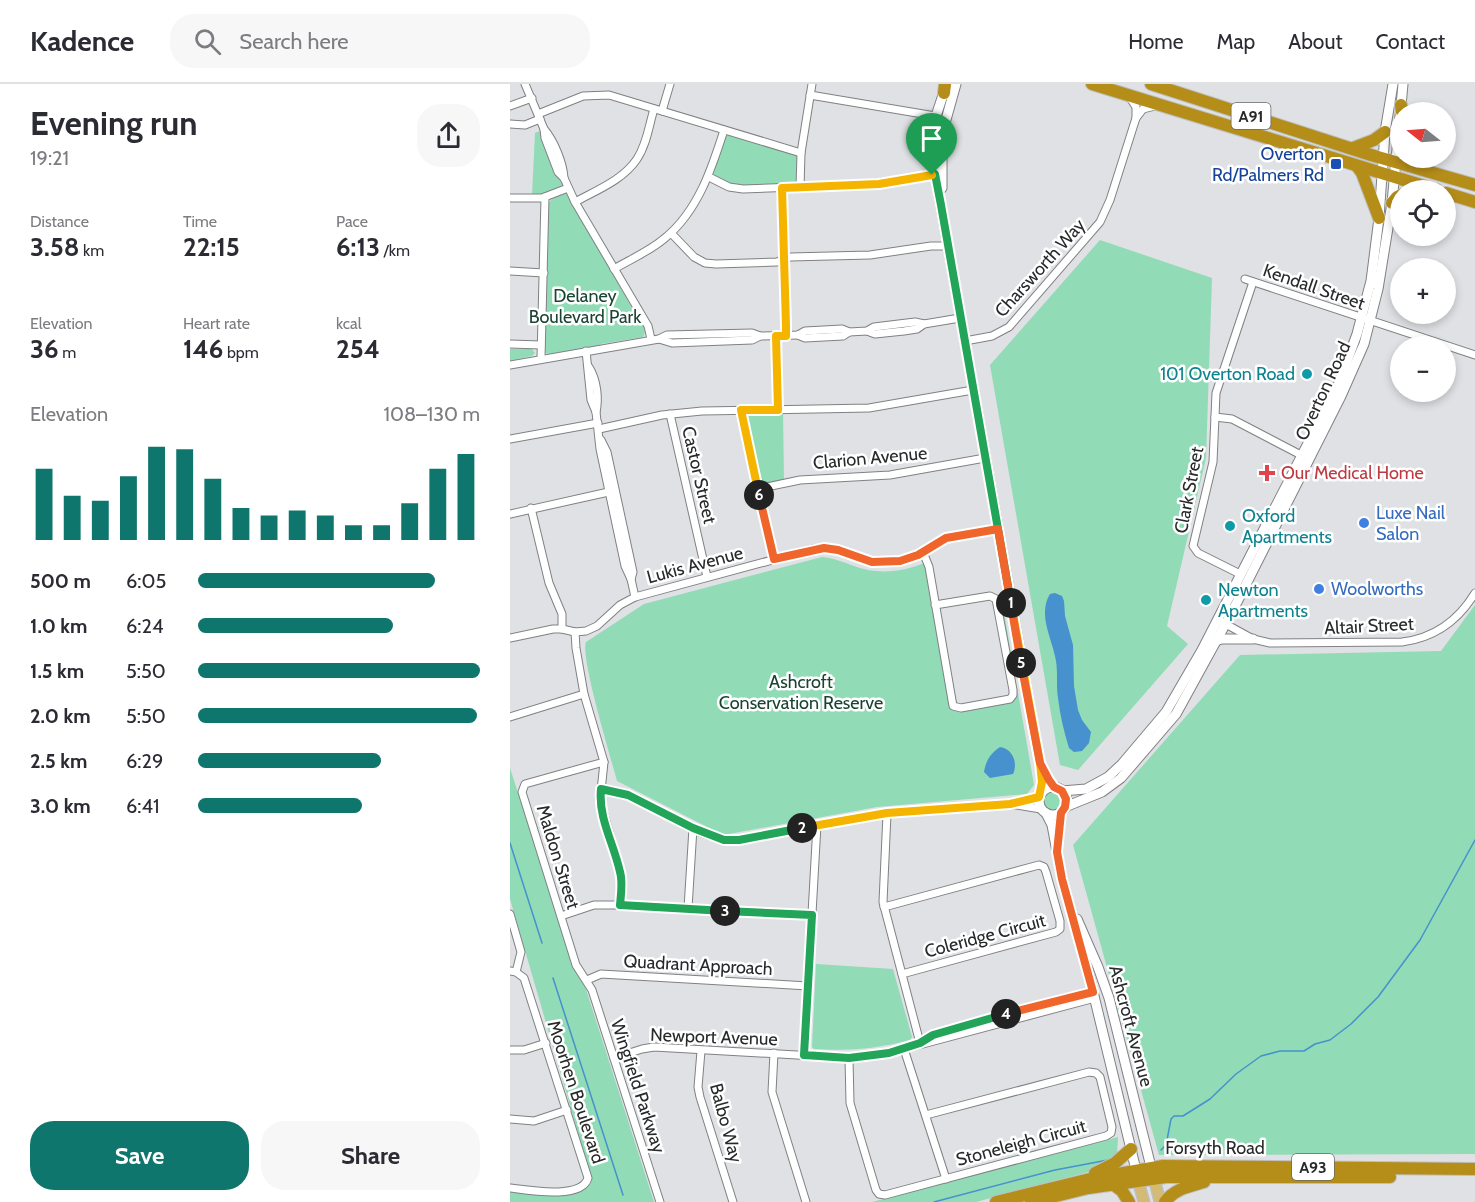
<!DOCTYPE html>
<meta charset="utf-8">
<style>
body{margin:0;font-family:Cabin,sans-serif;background:#f7f7f7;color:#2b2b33;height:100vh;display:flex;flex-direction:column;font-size:22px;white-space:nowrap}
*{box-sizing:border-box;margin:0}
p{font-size:20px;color:#7c7c81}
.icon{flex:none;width:33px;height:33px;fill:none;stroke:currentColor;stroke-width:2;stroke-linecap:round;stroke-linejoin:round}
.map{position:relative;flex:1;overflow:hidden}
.panel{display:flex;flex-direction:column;background:#fff;width:510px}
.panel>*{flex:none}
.needle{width:39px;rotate:287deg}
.fabs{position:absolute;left:880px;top:18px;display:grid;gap:12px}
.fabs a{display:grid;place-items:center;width:66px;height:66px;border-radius:50%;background:#fff;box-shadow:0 3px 9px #0003;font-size:30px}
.pin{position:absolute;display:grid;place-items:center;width:51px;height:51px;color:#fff;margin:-62px -26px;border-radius:50% 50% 50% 0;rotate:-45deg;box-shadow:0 0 6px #0007}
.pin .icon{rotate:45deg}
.km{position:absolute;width:30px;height:30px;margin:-15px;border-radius:50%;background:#222;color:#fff;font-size:16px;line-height:30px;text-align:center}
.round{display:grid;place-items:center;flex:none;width:63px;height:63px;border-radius:24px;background:#f7f7f7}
.headline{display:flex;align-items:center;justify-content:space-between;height:102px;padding:0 30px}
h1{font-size:33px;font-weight:700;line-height:45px}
.metrics{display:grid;grid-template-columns:repeat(3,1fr);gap:9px;height:102px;padding:6px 30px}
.metrics div{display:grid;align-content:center}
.metrics b{font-size:26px;font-weight:700}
.metrics small{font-size:16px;font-weight:400}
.metrics p{font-size:16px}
.chart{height:168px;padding:12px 30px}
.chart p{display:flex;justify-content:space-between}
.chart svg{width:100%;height:108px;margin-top:6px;stroke:#0f766e;stroke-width:6}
.cta{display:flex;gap:12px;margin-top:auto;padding:12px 30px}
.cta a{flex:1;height:69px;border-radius:24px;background:#0f766e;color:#fff;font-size:24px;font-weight:700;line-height:69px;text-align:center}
.cta a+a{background:#f7f7f7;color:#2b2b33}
ul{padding:0 30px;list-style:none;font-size:20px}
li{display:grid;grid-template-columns:96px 72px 1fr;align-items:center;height:45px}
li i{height:15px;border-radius:8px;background:#0f766e}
header{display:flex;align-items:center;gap:36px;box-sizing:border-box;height:84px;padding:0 30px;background:#fff;border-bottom:2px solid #e1e1e2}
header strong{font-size:28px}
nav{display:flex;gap:33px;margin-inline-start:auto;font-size:21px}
.search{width:420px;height:54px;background:#f7f7f7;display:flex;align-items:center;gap:15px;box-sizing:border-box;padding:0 21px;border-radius:24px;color:#7c7c81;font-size:22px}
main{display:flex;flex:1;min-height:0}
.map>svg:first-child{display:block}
</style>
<header>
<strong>Kadence</strong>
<div class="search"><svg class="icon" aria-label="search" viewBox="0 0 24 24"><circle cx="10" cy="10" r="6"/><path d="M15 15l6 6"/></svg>Search here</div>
<nav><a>Home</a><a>Map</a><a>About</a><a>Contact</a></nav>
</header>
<main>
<section class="panel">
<div class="headline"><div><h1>Evening run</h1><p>19:21</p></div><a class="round"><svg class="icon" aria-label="share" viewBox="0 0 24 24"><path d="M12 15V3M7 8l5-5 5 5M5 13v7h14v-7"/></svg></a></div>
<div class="metrics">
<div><p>Distance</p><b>3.58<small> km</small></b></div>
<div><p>Time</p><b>22:15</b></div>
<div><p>Pace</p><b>6:13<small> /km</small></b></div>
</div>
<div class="metrics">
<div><p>Elevation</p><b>36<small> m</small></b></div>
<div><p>Heart rate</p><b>146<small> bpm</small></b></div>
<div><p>kcal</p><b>254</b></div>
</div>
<div class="chart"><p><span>Elevation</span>108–130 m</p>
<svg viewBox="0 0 160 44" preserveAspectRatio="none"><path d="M5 44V15M15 44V26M25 44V28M35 44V18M45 44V6M55 44V7M65 44V19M75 44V31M85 44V34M95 44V32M105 44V34M115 44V38M125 44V38M135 44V29M145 44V15M155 44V9"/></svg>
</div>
<ul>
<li><b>500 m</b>6:05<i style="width:84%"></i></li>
<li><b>1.0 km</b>6:24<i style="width:69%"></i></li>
<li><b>1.5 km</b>5:50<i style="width:100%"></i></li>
<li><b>2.0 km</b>5:50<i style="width:99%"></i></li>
<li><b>2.5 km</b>6:29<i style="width:65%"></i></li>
<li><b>3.0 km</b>6:41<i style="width:58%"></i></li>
</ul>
<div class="cta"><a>Save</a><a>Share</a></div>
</section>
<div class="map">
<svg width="965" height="1118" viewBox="0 0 965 1118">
<rect width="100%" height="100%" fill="#dfe1e4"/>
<g fill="#91dbb6">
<path d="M32,46l-1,8 13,32 9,14c-7,8 -21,12 -31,11l3,-62z"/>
<path d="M219,50l66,20 3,4 -2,25c-15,6 -75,7 -83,-10l11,-35z"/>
<path d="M55,109l4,3 69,123c6,4 9,12 5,18l-42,7 -3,3 -50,7 -4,-2 5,-149 4,-6z"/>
<path d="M590,156l112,38 -6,180 -39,168 21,18 -110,126 -18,-5 -70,-400z"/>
<path d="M0,265h22l3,4 -3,3 -22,5z"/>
<path d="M273,328l1,68 -21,4 -3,-1 -15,-66 4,-3z"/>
<path d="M312,473c12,1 21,5 32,9 25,9 47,6 71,-3l26,145 4,3 57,-9 4,-4 -16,-96 2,-1 32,184 -7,9 -150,13 -154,28 -106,-54c-6,-23 -37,-124 -31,-139l58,-38z"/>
<path d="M965,521v549l-316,1 -86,-310 167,-190 201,-4z"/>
<path d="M0,684l62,194 12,21 70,219h-144v-10c19,1 73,10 82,-11l-82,-282z"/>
<circle cx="543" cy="717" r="9"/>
<path d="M306,880l77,5 19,68 -2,3c-35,9 -60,11 -96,9l-2,-2z"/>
<path d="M608,1053l-1,18 -14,13 -127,34h-104z"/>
</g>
<g fill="#4691ce">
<path d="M545,509l7,3 2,5 1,15 8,29 1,41 4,24 4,10 9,12 -2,11 -7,8 -8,1 -5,-4c-5,-16 -9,-33 -11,-50 -2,-12 0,-25 -2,-37 -3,-21 -19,-46 -6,-67z"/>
<path d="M490,663c13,2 18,16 13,27l-23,4 -6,-6c2,-12 7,-19 16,-25z"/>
</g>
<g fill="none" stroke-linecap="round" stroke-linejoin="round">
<g stroke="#4691ce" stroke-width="1.5">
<path d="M0,759l32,100"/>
<path d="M43,894l70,217"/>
<path d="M651,1066l5,-5 5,-26 3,-3h9l27,-17 26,-25 25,-18 19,-5h24l11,-7 15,-4 21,-16 27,-27 42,-57 55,-100"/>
<path d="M424,1118l121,-32 53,-10"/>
</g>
<defs>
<g id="street">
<path d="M15,0l19,45 1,9 13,34 6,6 11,24 73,124 3,13"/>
<path d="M300,11l125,21"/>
<path d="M619,12l7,11v11"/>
<path d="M0,22l22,-8"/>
<path d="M152,27l8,-27"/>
<path d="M28,30l45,-18 26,-1 192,58"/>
<path d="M0,40l15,1 15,-6"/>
<path d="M34,45c10,12 19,33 20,49"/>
<path d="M199,93l20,10 14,2 136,-5 56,-10"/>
<path d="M271,104l5,148"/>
<path d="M290,104l1,-35 11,-69"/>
<path d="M0,114h32l26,-10"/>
<path d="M65,118c22,-12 48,-22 62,-43 10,-15 12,-34 17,-50"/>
<path d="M161,149l23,24 11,6 11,1 61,-2 13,-5 80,-2 61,-9h17"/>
<path d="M104,185c17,-10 36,-18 51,-31 33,-27 47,-70 59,-108"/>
<path d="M0,187l34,2"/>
<path d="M735,195l230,76"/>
<path d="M357,247l8,3 29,-3 13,-2 7,-5 36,-6"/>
<path d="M288,251l7,3 38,-2 6,-4 18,-1 7,-4 41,-5 9,2"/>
<path d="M266,252l2,74"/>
<path d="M149,255l13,4 80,-3 8,-4 38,-1 7,-4 37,-2 7,3"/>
<path d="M455,257l27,-5 17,-9 91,-105 10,-22 26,-82 7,-9 12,-3"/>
<path d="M0,260l31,1"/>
<path d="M76,267l5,49 5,12 4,37 25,117 6,13 4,18"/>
<path d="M31,274l4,-161"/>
<path d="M0,281l149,-26 8,-4 85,-2 8,3"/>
<path d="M79,283c8,13 10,31 7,45"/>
<path d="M231,326l33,149"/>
<path d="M160,330l37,163"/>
<path d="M705,333l17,2 69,36"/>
<path d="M89,345l63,-14 40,-4 167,-3 104,-18"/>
<path d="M0,355l88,-16"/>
<path d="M91,356l6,12 26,120 -2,7"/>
<path d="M247,405l43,-9 90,-5 95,-17"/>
<path d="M21,424l18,75 13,31v15"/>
<path d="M0,430l103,-23"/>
<path d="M413,468l6,15 24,139 8,2 49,-9 3,-4v-5l-17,-91 -6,-3 -55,9"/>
<path d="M730,490l-42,-21 -5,-7 20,-84 3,-69 37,-111"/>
<path d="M712,538l31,17 17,4 132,-1c32,-4 56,-21 73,-49"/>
<path d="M65,548l1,16 8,46 20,68 -4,39 21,72 -1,32"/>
<path d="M0,554l43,-9h9l13,3 11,-1 11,-5 23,-21 15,-8 178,-48 15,-1 37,12 29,2 24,-7 28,-17 52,-9"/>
<path d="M0,633l74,-23"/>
<path d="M94,678l-79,22 -3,8 54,173 16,25 68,212"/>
<path d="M91,705c49,5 88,53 138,51l148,-26 123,-10 31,5"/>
<path d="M505,719l24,-6"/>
<path d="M377,730l-4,88 37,141"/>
<path d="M374,823l155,-42 5,2 2,5 14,49v8l-4,3 -154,42"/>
<path d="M178,824l5,-80"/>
<path d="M0,830l11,38 -5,20"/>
<path d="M51,832l33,-11h26l192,11"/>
<path d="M0,887l6,1 8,6 64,200c-6,22 -61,12 -78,10"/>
<path d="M77,896l14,-6 207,12"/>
<path d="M412,958l11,-7 22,-7 138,-36"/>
<path d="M394,965l42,130"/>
<path d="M0,966h14l22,-7"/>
<path d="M191,967l-3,36 2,10 33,105"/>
<path d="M264,969l-2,39 34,110"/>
<path d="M294,971l13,-230"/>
<path d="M104,974l28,-9 12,-2 195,11 40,-5 206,-55"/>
<path d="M339,974l1,45 26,87 3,4 6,1 221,-59 5,-3 1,-6 -12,-50 -4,-4 -7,-1 -163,43"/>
<path d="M0,1035l24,2 33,-11"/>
</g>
<g id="secondary">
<path d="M435,5l-13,39v28l108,607 2,19 -2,13"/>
<path d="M432,104v-54l14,-50"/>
<path d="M705,557l7,-2h31"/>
<circle cx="543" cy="717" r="14"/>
<path d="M552,707l24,-2 22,-12 14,-13 44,-52 36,-62 137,-267 18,-49 14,-53 8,-63 6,-86 8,-48"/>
<path d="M555,723l37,-15 19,-14 55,-64 56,-102 109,-216 23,-52 14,-55 14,-86 11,-119"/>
<path d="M536,729l6,12 10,54 26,92 48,199"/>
<path d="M548,757l3,-28"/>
<path d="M567,835l21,48 11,31 42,169"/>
</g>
<g id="primary">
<path d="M642,1086l8,32"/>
<path d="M626,1089l8,29"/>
</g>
<g id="highway">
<path d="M582,0l345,106"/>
<path d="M641,0l220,71 104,30"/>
<path d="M434,9l1,-9"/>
<path d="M891,21l1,7"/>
<path d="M843,64l21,-8 11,-8"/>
<path d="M847,82l5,7 17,45"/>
<path d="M936,109l29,9"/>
<path d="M882,119l5,-6 4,-2"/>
<path d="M585,1089l20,-10 16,-14"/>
<path d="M604,1101l8,6 7,11"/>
<path d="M486,1118l94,-23 73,-13 312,3"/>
<path d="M521,1118l57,-14 78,-11h224"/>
<path d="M655,1118c9,-13 25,-16 39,-20"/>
</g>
</defs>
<use href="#street" stroke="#808184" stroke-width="9"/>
<use href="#secondary" stroke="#808184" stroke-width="11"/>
<use href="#primary" stroke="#bebfbf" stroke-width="13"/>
<use href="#highway" stroke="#bebfbf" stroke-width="14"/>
<use href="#street" stroke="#fff" stroke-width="7"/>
<use href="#secondary" stroke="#fff" stroke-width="9"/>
<use href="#primary" stroke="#d3bb75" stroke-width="10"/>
<use href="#highway" stroke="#b58d19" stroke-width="12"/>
</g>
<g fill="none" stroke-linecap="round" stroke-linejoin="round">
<defs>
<path id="split-1" d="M422,91l3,-1 6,31 70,398"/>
<path id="split-2" d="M292,744l85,-15 123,-9 29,-7 3,-15 -2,-19 -29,-160"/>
<path id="split-3" d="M215,827l-105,-6c1,-11 3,-23 0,-33 -6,-28 -22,-54 -19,-83l27,6 65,33 31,12h15l63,-12"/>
<path id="split-4" d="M215,827l87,4 -8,140 45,3 40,-5 31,-10 13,-8 73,-21"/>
<path id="split-5" d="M496,930l87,-22 -31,-113 -5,-27 4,-39 4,-6 1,-8 -4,-8 -8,-4 -5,-7 -9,-17 -19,-100"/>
<path id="split-6" d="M249,411l15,64 50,-11 14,2 34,12 28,-1 18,-6 28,-17 52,-9 23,134"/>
<path id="split-7" d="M249,411l-18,-85h37l-2,-74h10v-10l-4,-138 97,-4 53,-9"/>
</defs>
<use href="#split-1" stroke="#fff" stroke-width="12"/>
<use href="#split-2" stroke="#fff" stroke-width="12"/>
<use href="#split-3" stroke="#fff" stroke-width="12"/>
<use href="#split-4" stroke="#fff" stroke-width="12"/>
<use href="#split-5" stroke="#fff" stroke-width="12"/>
<use href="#split-6" stroke="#fff" stroke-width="12"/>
<use href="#split-7" stroke="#fff" stroke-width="12"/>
<use href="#split-1" stroke="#22a559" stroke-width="8"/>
<use href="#split-2" stroke="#f5b400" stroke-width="8"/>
<use href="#split-3" stroke="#22a559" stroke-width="8"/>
<use href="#split-4" stroke="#22a559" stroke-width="8"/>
<use href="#split-5" stroke="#f0652b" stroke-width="8"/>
<use href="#split-6" stroke="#f0652b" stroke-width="8"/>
<use href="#split-7" stroke="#f5b400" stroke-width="8"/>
</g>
<rect fill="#1a4fb4" stroke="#fff" stroke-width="2" x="820" y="74" width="12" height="12" rx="3"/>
<g fill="#0f9aa8" stroke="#fff" stroke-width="2">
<circle cx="797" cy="290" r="6"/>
<circle cx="720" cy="442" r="6"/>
<circle cx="696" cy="516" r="6"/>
</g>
<path fill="#e0444e" stroke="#fff" stroke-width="2" d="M754 380h6v6h6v6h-6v6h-6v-6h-6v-6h6z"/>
<g fill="#3f7fe0" stroke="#fff" stroke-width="2">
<circle cx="854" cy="439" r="6"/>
<circle cx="809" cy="505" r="6"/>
</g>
<g text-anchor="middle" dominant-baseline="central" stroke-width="5" stroke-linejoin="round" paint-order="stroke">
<g fill="#fff" stroke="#68696a" stroke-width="1.5">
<rect x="721.5" y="19" width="39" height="26" rx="4.5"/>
<rect x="782" y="1070" width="42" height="26" rx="4.5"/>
</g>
<g font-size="16" font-weight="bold" fill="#28292a">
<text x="741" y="32">A91</text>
<text x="803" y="1083">A93</text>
</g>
<g font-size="18" fill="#164399" stroke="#fff" text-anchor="end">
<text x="814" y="70">Overton<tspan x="814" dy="21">Rd/Palmers Rd</tspan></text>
</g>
<g font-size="18" fill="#28292a" stroke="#fff">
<text transform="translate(530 184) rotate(-48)">Charsworth Way</text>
<text transform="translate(804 203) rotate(19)">Kendall Street</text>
<text transform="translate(813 307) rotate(-65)">Overton Road</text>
<text transform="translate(360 374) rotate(-5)">Clarion Avenue</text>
<text transform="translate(189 391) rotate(77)">Castor Street</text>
<text transform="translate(679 406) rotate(-79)">Clark Street</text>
<text transform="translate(185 481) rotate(-15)">Lukis Avenue</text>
<text transform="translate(859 542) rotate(-3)">Altair Street</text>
<text transform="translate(48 773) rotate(73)">Maldon Street</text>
<text transform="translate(475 852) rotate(-15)">Coleridge Circuit</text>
<text transform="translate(188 881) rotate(3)">Quadrant Approach</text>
<text transform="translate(621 942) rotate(75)">Ashcroft Avenue</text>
<text transform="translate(204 953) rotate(2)">Newport Avenue</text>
<text transform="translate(128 1002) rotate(72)">Wingfield Parkway</text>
<text transform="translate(66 1008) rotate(72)">Moorhen Boulevard</text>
<text transform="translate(216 1039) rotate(75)">Balbo Way</text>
<text transform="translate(511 1059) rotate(-15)">Stoneleigh Circuit</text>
<text x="705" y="1064">Forsyth Road</text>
</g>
<g font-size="18" fill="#184431" stroke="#fff">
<text x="75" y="212">Delaney<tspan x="75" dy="21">Boulevard Park</tspan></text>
<text x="291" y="598">Ashcroft<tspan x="291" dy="21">Conservation Reserve</tspan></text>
</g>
<g font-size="18" fill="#0d838f" stroke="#fff" text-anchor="start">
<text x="785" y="290" text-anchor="end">101 Overton Road</text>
<text x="732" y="432">Oxford<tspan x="732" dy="21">Apartments</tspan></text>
<text x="708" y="506">Newton<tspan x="708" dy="21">Apartments</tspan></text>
</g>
<g font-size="18" fill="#be3a42" stroke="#fff" text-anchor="start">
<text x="771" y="389">Our Medical Home</text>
</g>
<g font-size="18" fill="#366cbe" stroke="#fff" text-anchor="start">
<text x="866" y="429">Luxe Nail<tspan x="866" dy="21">Salon</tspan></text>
<text x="821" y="505">Woolworths</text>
</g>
</g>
</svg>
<div class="fabs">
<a><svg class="needle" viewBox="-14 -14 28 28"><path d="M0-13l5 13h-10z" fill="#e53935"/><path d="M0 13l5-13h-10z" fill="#7c7c81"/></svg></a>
<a><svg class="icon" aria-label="locate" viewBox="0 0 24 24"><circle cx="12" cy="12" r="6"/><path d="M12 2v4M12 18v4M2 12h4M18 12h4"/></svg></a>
<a>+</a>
<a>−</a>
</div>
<div class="pin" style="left:422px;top:91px;background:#1e9e55"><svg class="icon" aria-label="arrive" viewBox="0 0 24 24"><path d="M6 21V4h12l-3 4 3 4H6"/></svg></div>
<b class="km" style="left:501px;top:519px">1</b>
<b class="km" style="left:292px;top:744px">2</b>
<b class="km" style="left:215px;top:827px">3</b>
<b class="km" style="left:496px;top:930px">4</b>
<b class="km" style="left:511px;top:579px">5</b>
<b class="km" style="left:249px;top:411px">6</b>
</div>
</main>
